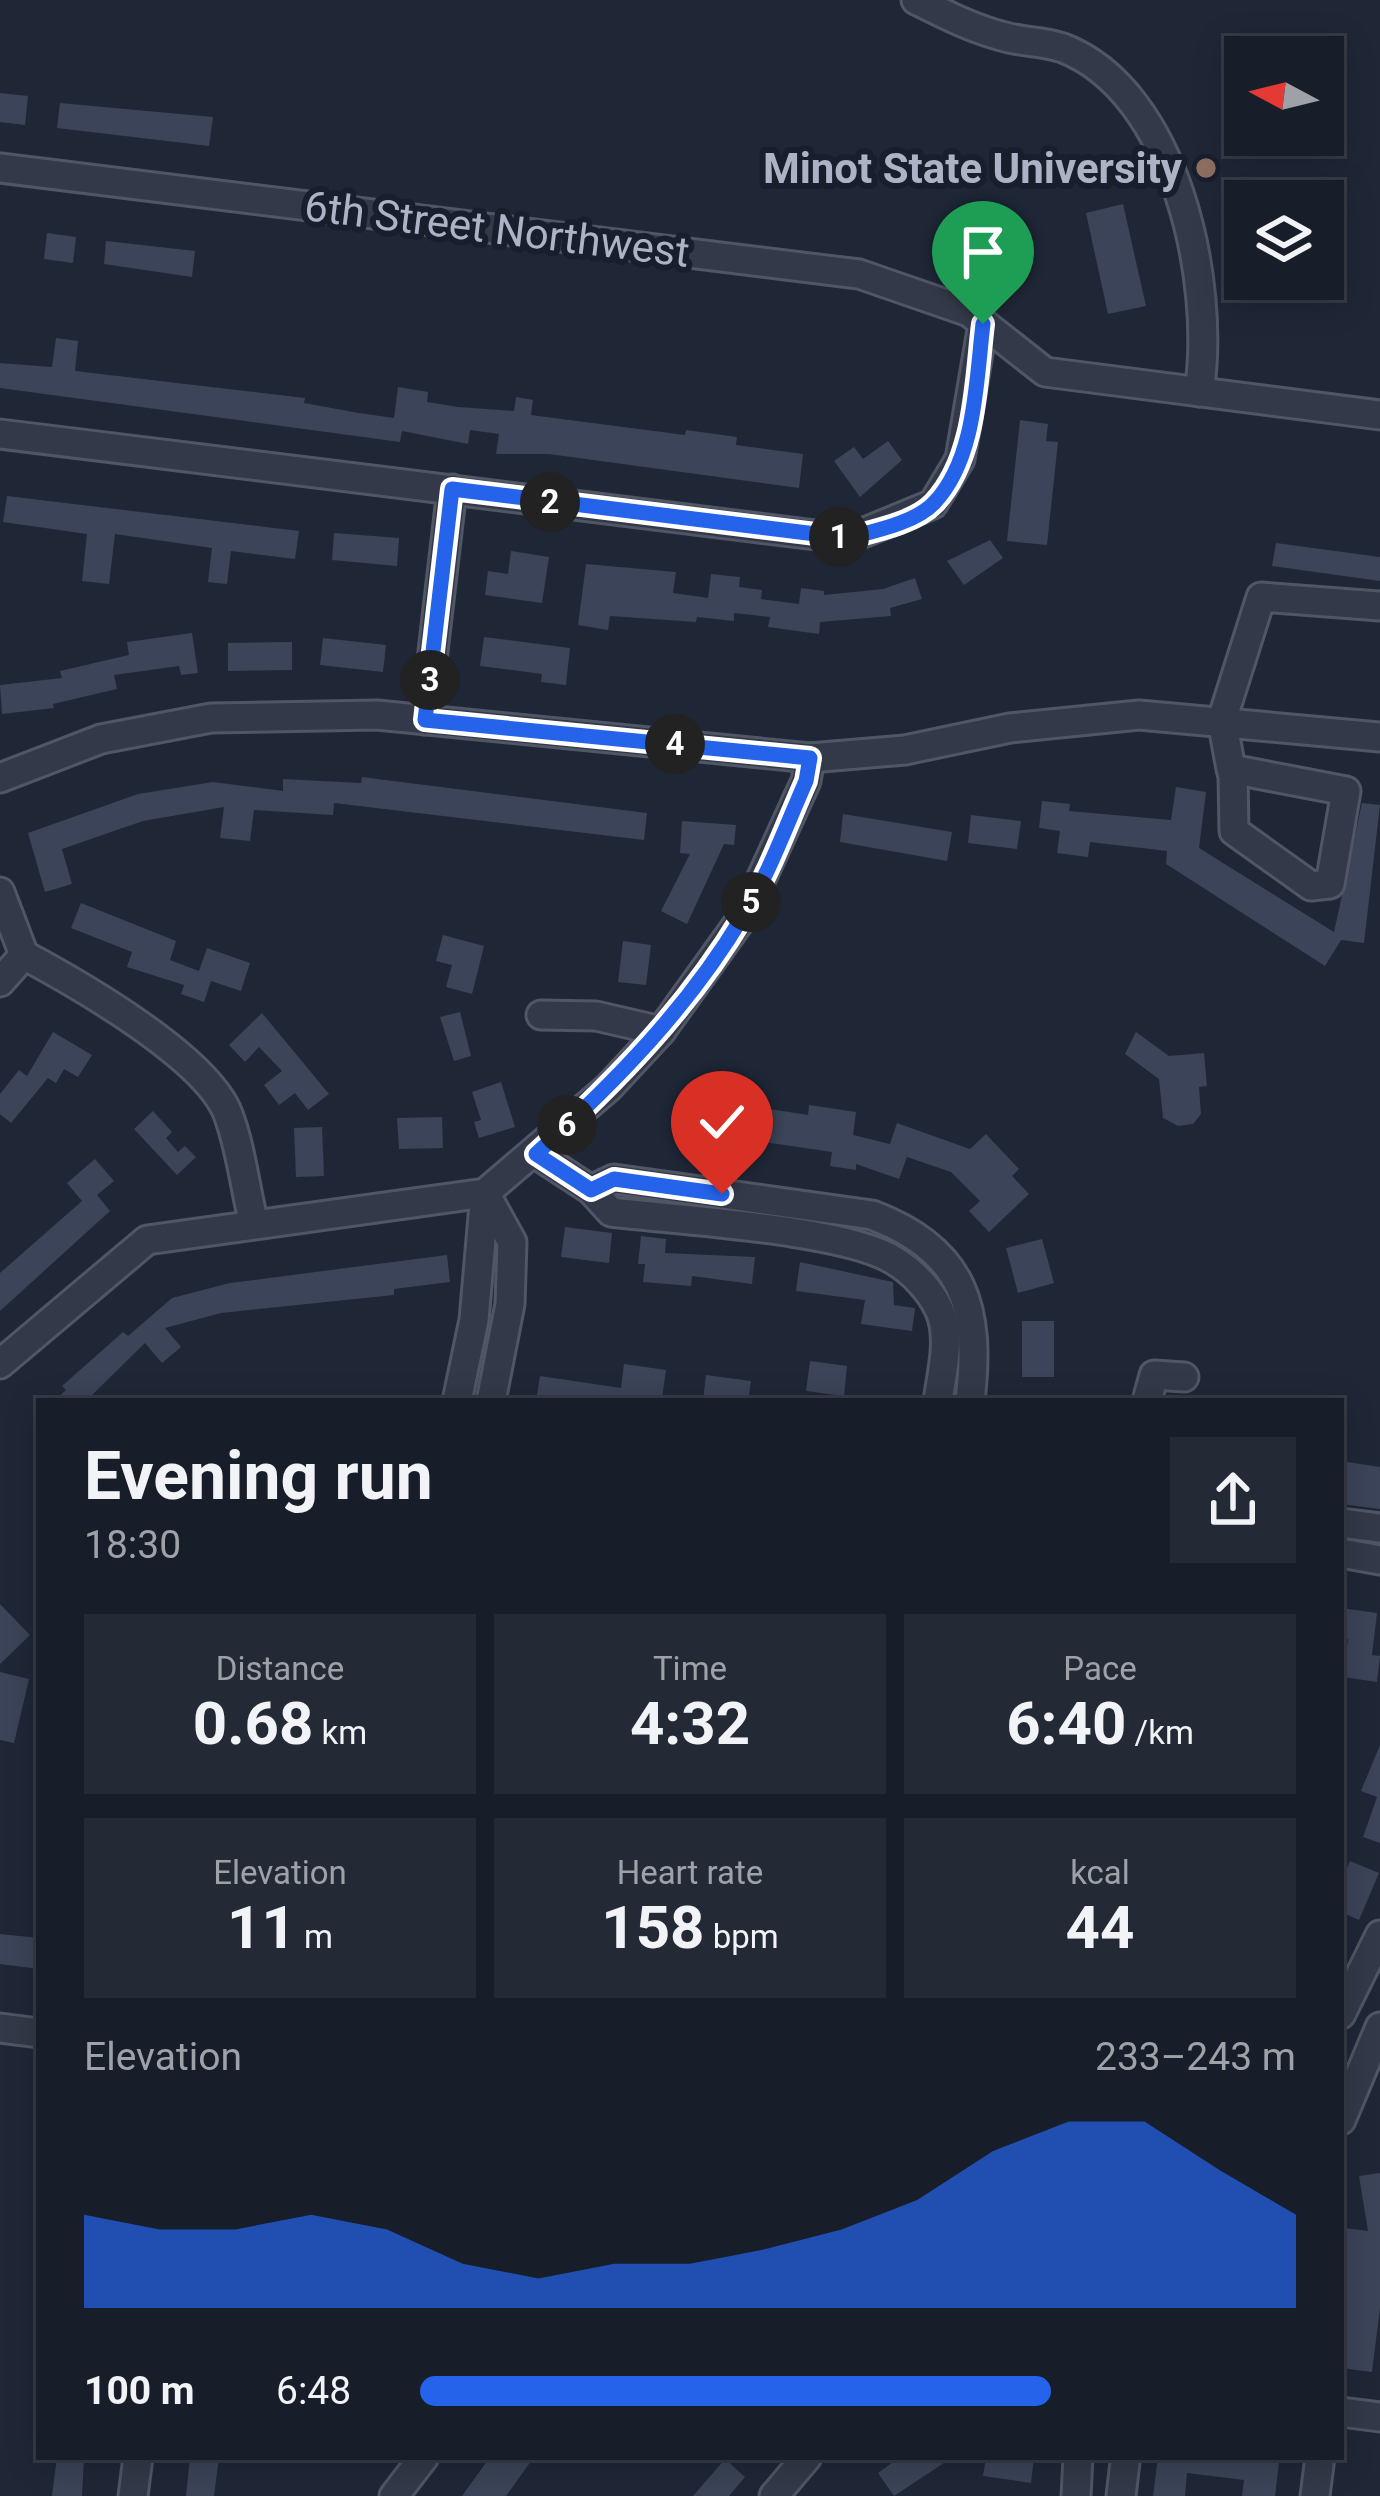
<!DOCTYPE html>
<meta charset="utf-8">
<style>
body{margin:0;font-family:Roboto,sans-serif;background:#242a35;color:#f1f3f6;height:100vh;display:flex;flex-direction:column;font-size:45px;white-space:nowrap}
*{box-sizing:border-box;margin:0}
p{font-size:39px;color:#9ea2a8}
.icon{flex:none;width:66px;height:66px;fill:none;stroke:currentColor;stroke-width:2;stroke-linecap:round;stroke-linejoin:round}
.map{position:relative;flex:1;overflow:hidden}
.side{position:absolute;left:36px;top:1398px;width:1308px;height:1062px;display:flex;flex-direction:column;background:#171d29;border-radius:0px;box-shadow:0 6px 30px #0003,0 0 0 3px #363b46}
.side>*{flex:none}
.needle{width:78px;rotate:277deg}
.fabs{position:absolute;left:1224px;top:36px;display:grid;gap:24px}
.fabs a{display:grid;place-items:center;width:120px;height:120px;border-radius:0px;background:#171d29;box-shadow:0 6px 30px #0003,0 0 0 3px #363b46;font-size:60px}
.pin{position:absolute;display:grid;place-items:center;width:102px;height:102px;color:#fff;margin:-123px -51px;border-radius:50% 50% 50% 0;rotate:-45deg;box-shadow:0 0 12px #0007}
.pin .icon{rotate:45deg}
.km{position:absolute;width:60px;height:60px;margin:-30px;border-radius:50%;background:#222;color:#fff;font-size:33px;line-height:60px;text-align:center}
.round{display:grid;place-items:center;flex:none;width:126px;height:126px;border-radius:0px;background:#242a35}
.overview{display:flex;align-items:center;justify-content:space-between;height:204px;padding:0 48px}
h1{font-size:66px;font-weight:700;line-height:90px}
.stats{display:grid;grid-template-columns:repeat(3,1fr);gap:18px;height:204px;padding:12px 48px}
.stats div{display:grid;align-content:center;border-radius:0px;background:#242a35;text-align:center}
.stats b{font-size:60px;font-weight:700}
.stats small{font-size:33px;font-weight:400}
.stats p{font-size:33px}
.chart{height:336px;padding:24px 48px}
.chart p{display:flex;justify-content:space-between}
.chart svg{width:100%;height:216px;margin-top:12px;fill:#2563eb;opacity:.7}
ul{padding:0 48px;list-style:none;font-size:39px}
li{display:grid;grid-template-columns:192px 144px 1fr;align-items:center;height:90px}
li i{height:30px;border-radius:15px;background:#2563eb}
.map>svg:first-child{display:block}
</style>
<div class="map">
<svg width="1380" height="2496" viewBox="0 0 1380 2496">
<rect width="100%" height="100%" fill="#1f2737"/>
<g fill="#3b4458">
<path d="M0,93l28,3 -3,29 -25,-3z"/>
<path d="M60,103l153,14 -4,29 -152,-18z"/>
<path d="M1123,204l23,102 -38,8 -22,-101z"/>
<path d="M47,233l29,4 -3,26 -29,-4z"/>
<path d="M106,241l89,10 -3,26 -88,-13z"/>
<path d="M56,338l22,3 -3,30 230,27 -1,5 55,10 35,5 4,-31 30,5 -1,10 31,5 56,4 2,-14 17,3 -2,15 154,20 1,-5 51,7 -1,8 67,9 -4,34 -250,-34h-53l3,-20 -29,-4 -2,14 -66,-13 -2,11 -400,-54v-25l52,4z"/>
<path d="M1020,420l28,4 -2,17 12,1 -11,103 -40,-4z"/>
<path d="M888,441l14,19 -42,37 -26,-36 20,-14 9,12z"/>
<path d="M7,496l292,35 -4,28 -64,-8 -4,33 -19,-2 4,-34 -97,-14 -6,50 -27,-3 5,-47 -84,-12z"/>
<path d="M334,533l65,5 -2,28 -65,-6z"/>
<path d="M990,540l13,18 -39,27 -17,-24z"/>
<path d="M1276,543l104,14v24l-108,-15z"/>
<path d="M511,551l38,6 -7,46 -57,-8 3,-24 20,3z"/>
<path d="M586,564l90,8 -3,21 35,5 3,-24 29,3 -1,10 23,3 -1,9 38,5 2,-16 23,3v4l59,-6 32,-11 7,21 -32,9 1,8 -71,6 -1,12 -51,-7 2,-10 -36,-4v8l-37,-4 -1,5 -86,-6 -2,14 -30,-5z"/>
<path d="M192,633l6,40 -17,2 -2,-9 -65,9 3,14 -64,15 1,4 -52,6 -2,-29 62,-7 -2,-7 69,-16 -2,-13z"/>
<path d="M484,637l86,11 -4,37 -25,-3 1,-8 -62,-8z"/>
<path d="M323,638l63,7 -3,27 -63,-7z"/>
<path d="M292,642v28l-64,1v-28z"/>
<path d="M362,777l285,36 -3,27 -310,-37 -1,12 -79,-5 -4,31 -30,-3 4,-31 -81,14 -81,28 10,35 -27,8 -17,-59 110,-39 75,-12 70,9v-12l78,4z"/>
<path d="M1176,787l30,5 -7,56 135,84 28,-129 18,2 -16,138 -23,-3 -16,26 -159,-102 1,-13 -77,-9 -2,15 -31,-4 3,-22 -21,-3 3,-27 28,3 -1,7 102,9z"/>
<path d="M843,814l109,18 -5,29 -107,-19z"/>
<path d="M971,815l50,6 -4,28 -49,-6z"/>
<path d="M682,821l54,4 -2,20 -10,-1 -37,80 -26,-13 29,-57 -10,-1z"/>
<path d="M81,903l95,38 -6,19 29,11 8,-23 43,15 -9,28 -30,-10 -7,21 -23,-8 3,-9 -57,-18 5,-15 -61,-24z"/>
<path d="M443,935l41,11 -12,48 -26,-7 6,-22 -16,-4z"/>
<path d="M623,941l28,4 -5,40 -28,-3z"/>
<path d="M460,1012l11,44 -17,5 -14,-44z"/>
<path d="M262,1013l67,81 -21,16 -13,-17 -16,12 -15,-20 18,-14 -23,-24 -14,15 -16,-17z"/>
<path d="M53,1032l39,23 -14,22 -14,-8 -8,14 -8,-5 -37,45 -11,-9v-20l19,-24 8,6z"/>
<path d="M1136,1032l33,24 35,-3 3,33 -8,1 2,27 -8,10 -15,2 -15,-8 -4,-39 -34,-25z"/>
<path d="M501,1082l14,45 -36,11 -5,-16 7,-2 -9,-28z"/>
<path d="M744,1105l64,10 1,-10 47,7 -3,23 37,9 7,-21 73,26 16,-15 33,35 -7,7 17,18 -40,38 -20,-21 11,-10 -29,-29 -44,-15 -8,22 -43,-15v6l-26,-4 2,-14 -115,-17 3,-20 22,3z"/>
<path d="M153,1111l19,21 -6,6 12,14 7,-6 11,11 -19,18 -43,-46z"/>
<path d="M442,1117l1,31 -44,1 -2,-31z"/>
<path d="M322,1127l2,49 -28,1 -2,-49z"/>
<path d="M95,1159l19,22 -17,14 13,16 -110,100v-38l82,-72 -15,-18z"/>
<path d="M565,1227l47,6 -3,30 -48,-6z"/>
<path d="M641,1236l25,3 -1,14 90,4 -3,27 -60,-8 -1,10 -48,-4 2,-18h-7z"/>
<path d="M1042,1239l12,44 -36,10 -12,-45z"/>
<path d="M447,1255l3,27 -56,7v6l-173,18 -56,15 16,19 -19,16 -17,-20 -59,58h-32l12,-11 -4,-4 61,-54 5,4 44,-38 58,-15z"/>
<path d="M800,1262l93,20 1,23 21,3 -3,23 -51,-7 4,-24 -69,-9z"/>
<rect x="1022" y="1321" width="32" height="56"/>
<path d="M810,1361l37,5 -3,30 -38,-5z"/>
<path d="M624,1364l42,6 -4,28 -126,3 4,-25 81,12z"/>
<path d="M706,1375l45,6 -3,20h-45z"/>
<path d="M1341,1461l39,6v42l-39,-5z"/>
<path d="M0,1604l30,31 -30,29z"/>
<path d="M1341,1608l36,5 -5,42 8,1 -3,26 -34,-5 5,-38 -7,-1z"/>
<path d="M0,1672l29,7 -15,64 -14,-3z"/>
<path d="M1380,1745v98l-17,-6 14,-40 -16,-6z"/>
<path d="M1350,1861l29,12 -20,47 -18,-8v-31z"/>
<path d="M0,1934l39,4v31l-39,-5z"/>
<path d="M1380,2173v135l-8,64 -31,-4v-113l3,-27 24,3 -9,-55z"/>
<path d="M57,2457h27l-2,39h-30z"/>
<path d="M190,2457h29l-5,39h-28z"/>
<path d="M490,2457h44l-28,39h-44z"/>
<path d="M900,2457h53l-59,39 -16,-23z"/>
<path d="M986,2457h48l-3,26 -48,-7z"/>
<path d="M1158,2457l121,5 -4,34h-33l2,-16 -57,-7 -2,23h-32z"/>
<path d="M725,2459l20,18 -16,19h-36z"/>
</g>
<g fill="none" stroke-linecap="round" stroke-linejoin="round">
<defs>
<g id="minor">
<path d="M916,0c30,15 59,30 93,38 17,4 37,4 54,10 114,44 153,237 136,344"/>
<path d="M0,168l859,106 110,38 76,60 335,43"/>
<path d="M0,434l848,105 85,-35 27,-45 23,-135"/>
<path d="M425,720l27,-231"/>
<path d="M1231,769l115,22 -16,93 -19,2 -77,-55 -1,-55 -2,-7 -9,-49 39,-123 119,9"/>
<path d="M0,778l101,-39 110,-21 166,-3 433,43 95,-8 105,-22 129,-13 241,22"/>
<path d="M0,892l24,63c54,29 182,102 204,159 13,34 17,74 26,110"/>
<path d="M0,982l24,-27"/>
<path d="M541,1015l55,1 65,15"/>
<path d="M536,1154l55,36 20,22c65,8 235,17 284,49 18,11 35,29 44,48 13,28 3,63 -1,92"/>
<path d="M591,1190l23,-11 258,36c93,35 109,94 98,186"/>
<path d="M485,1193l27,49 -2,62 -19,97"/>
<path d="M0,1364l147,-124 338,-47 123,-105 53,-57 84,-117 61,-133 4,-23"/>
<path d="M457,1401l17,-81 11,-127"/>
<path d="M1147,1401l7,-26 30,2"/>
<path d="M1341,1523l39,5"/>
<path d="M1341,1553l39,7"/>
<path d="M1341,2014l39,-79"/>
<path d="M0,2028l39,5"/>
<path d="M1341,2120l39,-93"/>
<path d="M1341,2412l39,5"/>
<path d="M133,2496l5,-39"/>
<path d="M394,2496l30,-39"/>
<path d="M774,2496l33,-39"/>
<path d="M1076,2496l2,-39"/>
<path d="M1121,2496l4,-34"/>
<path d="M1315,2496l5,-39"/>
</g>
</defs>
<use href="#minor" stroke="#505666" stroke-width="33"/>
<use href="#minor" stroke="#333948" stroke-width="27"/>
</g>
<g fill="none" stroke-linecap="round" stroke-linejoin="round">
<defs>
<path id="route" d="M722,1194l-108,-15 -23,11 -55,-36c79,-72 152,-146 207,-238 26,-42 43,-90 63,-135l4,-23 -385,-38 27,-231 396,49c26,-7 67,-15 86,-35 42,-44 42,-122 49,-179"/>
</defs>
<use href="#route" stroke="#fff" stroke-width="24"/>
<use href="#route" stroke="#2563eb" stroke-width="15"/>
</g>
<circle fill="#8d6e63" stroke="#181e2c" stroke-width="4.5" cx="1206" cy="168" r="12"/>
<g text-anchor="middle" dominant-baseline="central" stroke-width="12" stroke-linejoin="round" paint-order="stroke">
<g font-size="42" font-weight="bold" fill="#adb3c5" stroke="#181e2c" text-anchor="end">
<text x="1182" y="168">Minot State University</text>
</g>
<g font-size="42" fill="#adb3c5" stroke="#181e2c">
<text transform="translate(497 229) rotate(7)">6th Street Northwest</text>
</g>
</g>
</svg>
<div class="fabs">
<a><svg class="needle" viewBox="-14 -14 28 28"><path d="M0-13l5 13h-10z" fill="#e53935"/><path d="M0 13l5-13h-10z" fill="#9ea2a8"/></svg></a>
<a><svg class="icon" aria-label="layers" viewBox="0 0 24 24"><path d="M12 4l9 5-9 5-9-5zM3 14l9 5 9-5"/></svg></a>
</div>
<div class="pin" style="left:983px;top:324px;background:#1e9e55"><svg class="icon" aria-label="arrive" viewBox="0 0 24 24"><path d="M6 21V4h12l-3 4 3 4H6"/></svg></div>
<div class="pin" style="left:722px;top:1194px;background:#d93025"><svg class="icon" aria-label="check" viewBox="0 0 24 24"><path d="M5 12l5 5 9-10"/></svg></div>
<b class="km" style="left:839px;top:537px">1</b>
<b class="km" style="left:550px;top:502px">2</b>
<b class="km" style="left:430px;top:680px">3</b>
<b class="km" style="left:675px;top:744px">4</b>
<b class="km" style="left:751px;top:902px">5</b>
<b class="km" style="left:567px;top:1125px">6</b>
<section class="side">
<div class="overview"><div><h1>Evening run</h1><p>18:30</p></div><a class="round"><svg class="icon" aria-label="share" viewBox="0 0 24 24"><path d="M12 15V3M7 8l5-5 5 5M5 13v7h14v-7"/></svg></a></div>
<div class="stats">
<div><p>Distance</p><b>0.68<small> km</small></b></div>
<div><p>Time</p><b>4:32</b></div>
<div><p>Pace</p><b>6:40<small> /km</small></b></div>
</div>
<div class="stats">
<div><p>Elevation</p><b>11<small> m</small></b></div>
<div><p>Heart rate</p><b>158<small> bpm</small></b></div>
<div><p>kcal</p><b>44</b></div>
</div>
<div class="chart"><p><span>Elevation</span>233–243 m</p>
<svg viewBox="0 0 160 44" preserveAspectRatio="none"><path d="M0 44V25L10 28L20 28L30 25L40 28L50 35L60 38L70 35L80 35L90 32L100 28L110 22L120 12L130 6L140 6L150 16L160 25V44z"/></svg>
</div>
<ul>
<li><b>100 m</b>6:48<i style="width:72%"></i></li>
</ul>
</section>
</div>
